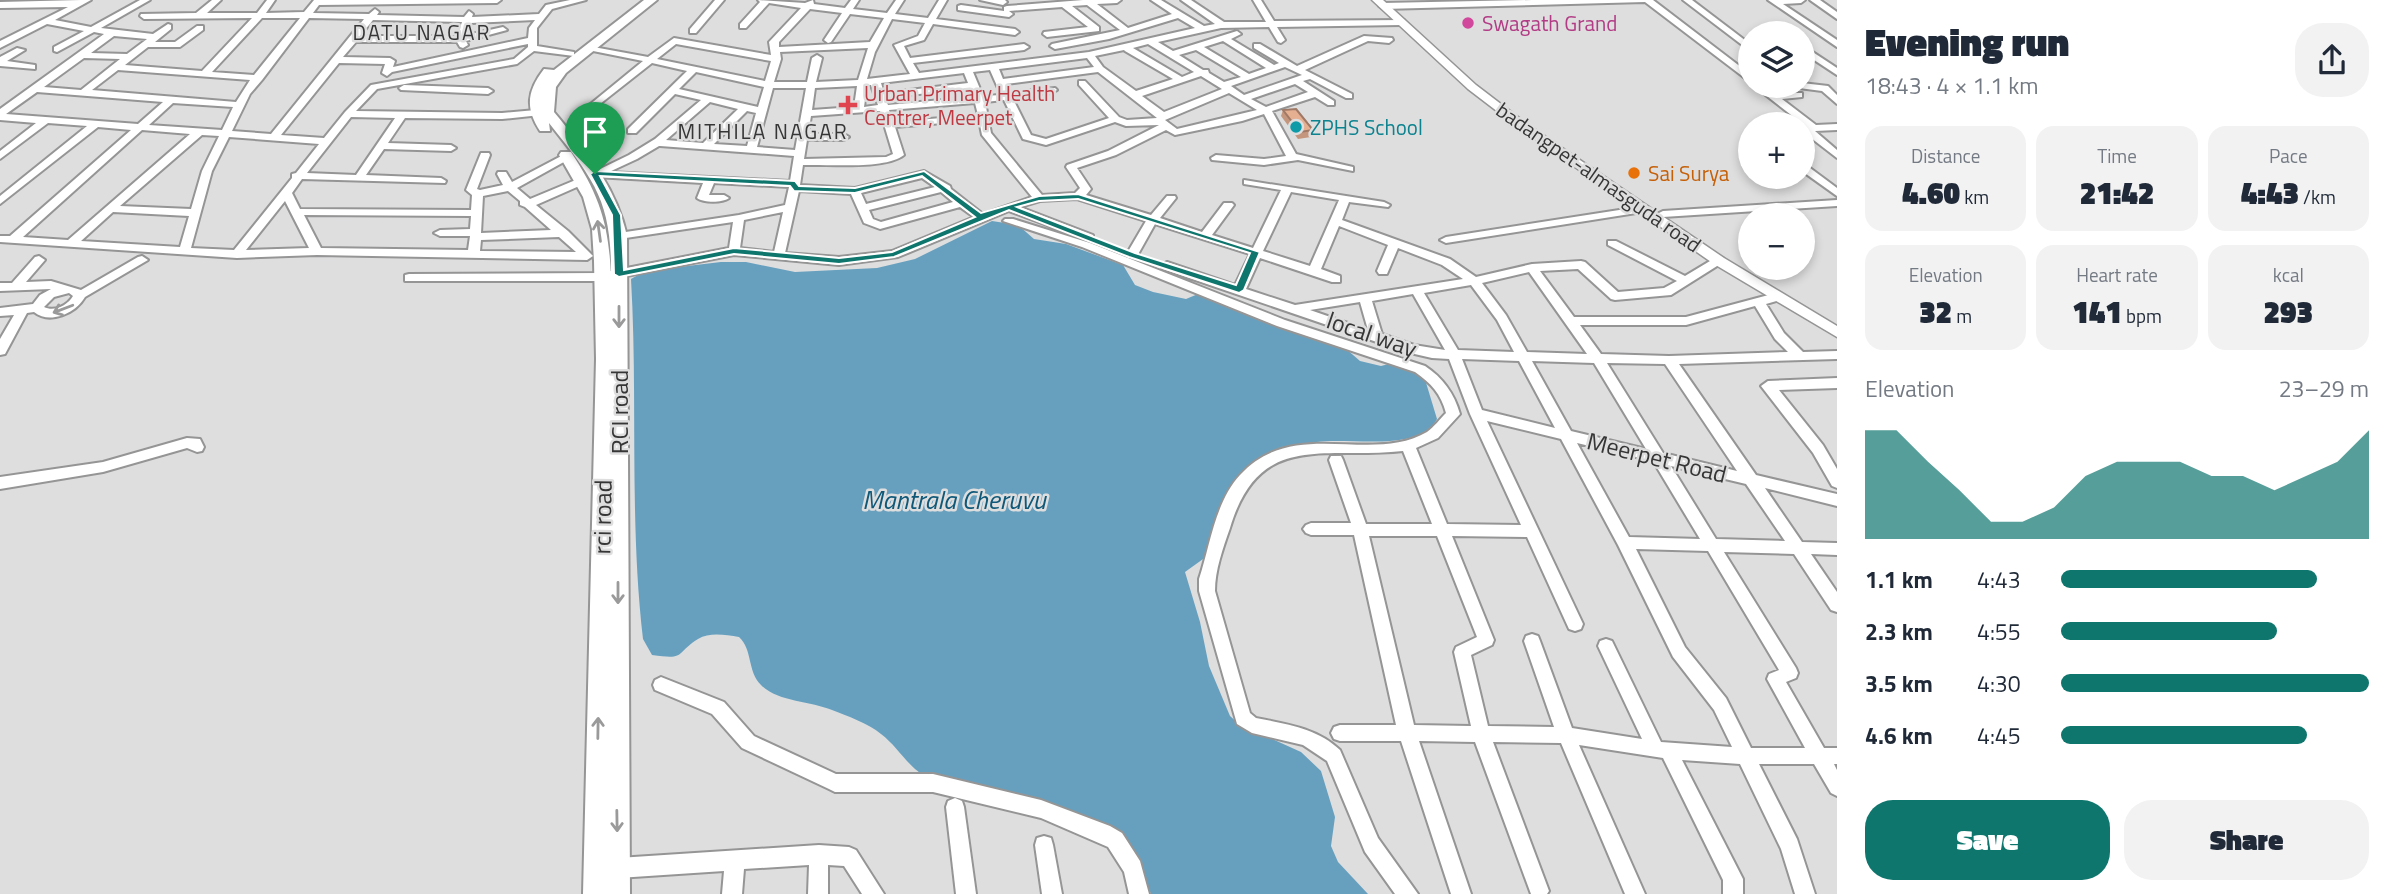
<!DOCTYPE html>
<meta charset="utf-8">
<style>
body{margin:0;font-family:"Titillium Web",sans-serif;background:#f2f2f3;color:#1f2937;height:100vh;display:flex;flex-direction:column;font-size:26px;white-space:nowrap}
*{box-sizing:border-box;margin:0}
p{font-size:23px;color:#747a83}
.icon{flex:none;width:38px;height:38px;fill:none;stroke:currentColor;stroke-width:2;stroke-linecap:round;stroke-linejoin:round}
.map{position:relative;flex:1;overflow:hidden}
.drawer{display:flex;flex-direction:column;background:#fff;width:560px}
.drawer>*{flex:none}
.buttons{position:absolute;left:1738px;top:21px;display:grid;gap:14px}
.buttons a{display:grid;place-items:center;width:77px;height:77px;border-radius:50%;background:#fff;box-shadow:0 4px 10px #0003;font-size:35px}
.pin{position:absolute;display:grid;place-items:center;width:60px;height:60px;color:#fff;margin:-72px -30px;border-radius:50% 50% 50% 0;rotate:-45deg;box-shadow:0 0 7px #0007}
.pin .icon{rotate:45deg}
.round{display:grid;place-items:center;flex:none;width:74px;height:74px;border-radius:28px;background:#f2f2f3}
.overview{display:flex;align-items:center;justify-content:space-between;height:119px;padding:0 28px}
h1{font-size:38px;font-weight:800;line-height:52px}
.stats{display:grid;grid-template-columns:repeat(3,1fr);gap:10px;height:119px;padding:7px 28px}
.stats div{display:grid;align-content:center;border-radius:18px;background:#f2f2f3;text-align:center}
.stats b{font-size:30px;font-weight:800}
.stats small{font-size:19px;font-weight:400}
.stats p{font-size:19px}
.chart{height:196px;padding:14px 28px}
.chart p{display:flex;justify-content:space-between}
.chart svg{width:100%;height:126px;margin-top:7px;fill:#0f766e;opacity:.7}
.cta{display:flex;gap:14px;margin-top:auto;padding:14px 28px}
.cta a{flex:1;height:80px;border-radius:28px;background:#0f766e;color:#fff;font-size:28px;font-weight:800;line-height:80px;text-align:center}
.cta a+a{background:#f2f2f3;color:#1f2937}
ul{padding:0 28px;list-style:none;font-size:23px}
li{display:grid;grid-template-columns:112px 84px 1fr;align-items:center;height:52px}
li i{height:18px;border-radius:9px;background:#0f766e}
main{display:flex;flex:1;min-height:0}
.map>svg:first-child{display:block}
</style>
<main>
<div class="map">
<svg width="1837" height="894" viewBox="0 0 1837 894">
<rect width="100%" height="100%" fill="#dededf"/>
<path fill="#67a0be" d="M992,221l26,4 16,14 32,5 57,21 12,20 18,7 33,7 12,-5 147,54 15,13 21,5 15,-4 28,14 13,43c-17,34 -88,18 -120,23 -21,4 -42,14 -63,22l-44,90 -25,18 15,50 9,44 21,50 9,8 62,28 20,19 14,46 -4,29 7,16 30,32h-217l-14,-34 -25,-29 -189,-56c-17,-11 -26,-29 -42,-41 -13,-11 -34,-18 -49,-24 -21,-9 -54,-8 -71,-25 -14,-14 -8,-35 -22,-48 -14,-2 -29,-5 -41,2 -24,15 -11,21 -46,16l-9,-16c-14,-119 -5,-240 -12,-360l14,-8 76,-9h25l49,10 82,-4 38,-9z"/>
<g fill="none" stroke-linecap="round" stroke-linejoin="round">
<defs>
<g id="minor">
<path d="M81,0h10l-36,20 36,7 49,-27h10l-49,28 52,6 15,-10 3,1v4l-16,13h20l22,-16h6v4l-23,17h-32l-23,18 77,6 50,-53 -108,1 -4,-3 1,-2 55,-1 16,-13h9l-14,13h50l10,-13h8l-9,13 38,-1 10,-12h187l-4,3 -178,2 -6,8 56,1 6,-5 4,3 -2,3 87,2 5,-6 4,3 -1,3 67,-3 7,-9 24,-5h16l-34,9 -15,19v18l37,6v4l-40,-5 -17,13 -140,25 -21,22 146,2 45,-4 5,3 -2,2 -48,5 -97,-1 -17,25 63,2 5,3 -5,3 -67,-2 -18,26 75,3 5,3 -1,2 -143,-4 -10,14 8,16 171,1 1,-15 -6,-5 15,-37h8l1,2 -13,34 3,1 23,-5 -6,-11 1,-2h8l6,10 55,-29 5,3 -1,2 -54,30 13,11 48,-20h8v4l-50,22 32,26 25,25 -6,4 -270,-5 -80,3 -237,-16v-6h10l121,-106 -33,-3 -98,77v-8l87,-70 -39,-3 -48,36v-8l36,-28 -36,-3v-11l104,-75 -10,-2 -37,20 -3,-1v-4l30,-16 -37,-7 -47,24v-7l68,-34 -68,1v-6zM262,18h38l-46,57 -42,-3zM309,18l55,1 -93,115 -39,-3 18,-37 12,-14zM373,20l89,2 -5,14h-97zM535,20l-6,8 -1,10 -135,29 2,-6 -5,-3 -47,-1 13,-15h101l3,5 3,1 5,-3 -2,-4 41,-11 -4,-3 -36,8 4,-12zM114,36l33,3 -20,15 -36,-1zM528,44v3l-14,12 -143,26 -26,27 -21,26 -43,-3 58,-72 46,1 -3,9 5,3 5,-4zM84,58l36,1 -39,31 -37,-3zM118,70l132,10 -14,22 -144,-12zM37,92l126,10 -25,22 -132,-10zM173,103l60,4 -11,23 -73,-5zM351,117l44,1 -39,57 -49,-2zM142,130l48,4 -122,106 -45,-3zM202,135l17,1 -17,35 -11,38 -71,-3zM229,137l90,7 -23,29 -4,1v4l-58,72 -43,-2 21,-77zM508,191l12,10v4l5,2 26,23 -70,3 2,-37zM285,201l24,47 -63,2zM113,212l76,4 -9,31 -99,-6zM304,215l167,1 -1,13 -30,1 -6,3 6,3h30l-2,14 -147,-2zM559,237l17,15 -96,-1 1,-11z"/>
<path d="M715,0h9l-28,33h-6v-4z"/>
<path d="M758,0l47,3 8,-3 1,4 31,4 6,-8h8l-6,9 34,4 9,-13h8l-9,14 33,4 11,-18h8l-11,19 79,10 4,3 -4,3 -82,-11 -9,16 -20,6 6,12 114,-14 5,3 -5,3 -111,13 6,10 170,-21 106,-24 -17,-10 -69,21 -54,10 -5,-3 2,-2 68,-14 -33,-25 -15,1 27,21v4l-52,6 -4,-3 1,-2 44,-5 -26,-20 -53,4 4,3 -4,3 -51,-7v-4l3,-1 43,6v-4l3,-1 76,-6h38l-4,3 -20,1 31,24 44,-14 -21,-14h10l43,26 11,-2 -34,-24h10l33,22h42l-13,-22h8l13,21 130,-1 1,2 -4,3 -124,2 8,13 -4,3 -3,-1 -9,-15 -48,1 -63,14 15,9 64,-20 4,3 -10,5 43,26 5,-2 -25,-15v-4h6l37,22 67,-30 28,2 1,2 -4,3 -21,-2 -63,29 47,24v4h-6l-36,-19 -7,2 31,20v4h-6l-13,-8 -43,14 24,43 57,13v4l-55,-11 -34,5 -52,-5 -1,-2 5,-3 48,4 22,-3 -22,-42 -22,7 -67,14 -9,-5 -50,25 -39,13 14,21 -5,6 65,20 16,-19h8l1,2 -16,20 42,14 22,-29h8l2,2 -22,30 41,13 28,-58 -37,-6v-4l140,22 6,3 -2,2 -39,-5 -7,18 108,39 26,18 56,-13 49,-3 4,1 33,30 46,-4 13,-7 -69,-36v-4h8l69,35 30,-18h8l2,3 -54,34 -56,5 -4,-1 -33,-30 -38,2 34,46h112l90,-24 4,1 2,3 -2,3 -14,4 18,29 19,19 34,-1v8l-158,5 77,111 81,19v12l-72,-18 37,54 35,1v12l-26,-1 26,38v20l-6,-2 -37,-56 -70,-2 72,116 2,5 -2,5 -10,4 38,66h13v16h-3l3,6v26l-6,-3 -17,-29h-55l38,75 18,55h-20l-14,-45 -41,-85 -58,-4 61,119v15h-20v-14l-60,-122 -84,-13 66,149h-20l-64,-151 -68,-1 56,149 -2,3h-16l-56,-152 -56,-1 52,153h-20l-50,-153h-61l-6,-2 -3,-6 3,-6 6,-2h56l-42,-190h-43l-5,-2 -3,-4 3,-4 5,-2h40l-22,-63 2,-4h10l2,4 23,64h66l-29,-73c-78,9 -144,-21 -173,77 -7,20 -15,42 -15,63l35,122 6,5c30,6 61,10 84,32l38,88 40,56h-23l-30,-42 -38,-91 -24,-16 -51,-12 -15,-9 -38,-133v-12c11,-33 16,-77 41,-104 54,-59 130,-10 187,-43 7,-5 13,-13 19,-19 -5,-19 -15,-30 -31,-41l-138,-46 -195,-79 -79,-26 2,-2h8l77,24 38,15 -2,-3 20,-34 -69,-22 -37,2 -20,6 73,28v4h-8l-76,-28 -111,46 -59,8 -105,-10 -133,26h-196v-6l4,-1 192,-1 128,-25 4,-26 -114,17 -6,-3 6,-3 120,-18 46,-10 4,-18 -75,-4 -5,12h15l5,3c-7,5 -25,5 -32,0l6,-15 -108,-6 -5,-3 39,-19 26,-16 46,-39 -26,-6 -39,39h-8v-4l59,-58 -35,-8 -61,48 -5,-3 2,-2 55,-45 -55,-11v-4l60,11 26,-19 97,17 -2,-13 32,-34 -32,-5 -23,25h-6v-4l20,-22zM810,9l32,4 -18,27 4,3 3,-1 19,-28 34,4 -14,24 -91,5v-5zM892,19l33,4 -7,13 -24,9 16,29 -43,5 8,-27zM1223,41l43,27 -17,6 -45,-27zM676,44l95,17 -6,20 -108,-22zM1148,44l46,28 -12,5 -49,-29zM868,48l-10,32 -42,2 6,-24 -5,-3 -5,3 -5,24h-33l7,-23 -1,-7zM1124,50l1,1 48,28 -37,12 -33,-24 -8,-11zM1196,50l45,27 -17,5 -15,-9 -1,-3h-5l-24,-15zM1087,58l7,9 -91,12 -4,-10zM1285,67l17,8 -58,20 -13,-9zM990,70l11,25 -18,1 -10,-24zM696,72l68,15 -6,20 -79,-18zM1098,72l59,46 -30,2 -8,-3 -34,-36h-6v4l30,33 -63,21 -15,-4 -19,-38 40,-4 5,-3 -2,-2 -46,4 -3,-8zM964,73l4,10 -84,10 -3,-10zM1201,76l21,13 -58,23 -22,-16zM1295,84l13,8 -42,15 -15,-8zM867,85h4l7,20 -14,2zM857,86l-3,21 -42,3 3,-22zM773,88h33l-11,62 -38,-3zM970,88l3,9 -85,8 -3,-7zM1229,93l28,17 -80,19 -12,-9zM1004,100l19,39 23,6 69,-23 11,4 33,-1 -51,26 -41,14 -1,2 14,21 -5,5 -33,2 -51,-62 -6,-31zM710,102l28,7 -35,34 -37,-3zM975,103l3,12 -85,7 -4,-12zM747,111l9,2 -9,33 -33,-2zM880,111l13,43 -7,3 -82,2 3,-19h37l5,-3 -5,-3h-36l3,-18zM979,120l3,15 50,62 -49,17 -32,-25 -1,-3 -26,-15 -69,17 -55,-3 3,-20c26,-1 82,5 101,-10l-9,-28zM659,146h1l134,10 -4,25 -181,-9 28,-13zM922,178l13,9 -69,17 -5,-11zM799,191l52,3 13,29 16,6 80,-22 14,10 -82,34 -53,6 -54,-4zM941,192l12,10 -72,20 -8,-3 -4,-9zM1291,192l48,8 -29,66 -47,-15zM783,212l-9,40 -34,-4 4,-28zM1155,224l95,30 -15,31 -68,-23 -6,4 2,3 243,83 26,6 17,1 21,55 51,111 -74,-1 -31,-76 22,-10 22,-24c-6,-21 -17,-36 -35,-48l-140,-46 -157,-62h8zM1339,226l49,19 -11,26 2,3h8l11,-26 44,17 21,14 -168,26 -49,-16 14,-31 72,24h8v-6l-19,-7zM1529,272l58,82 -60,-2 -21,-37 -24,-32zM1471,285l26,35 17,32 -56,-2 -34,-57zM1413,294l32,56 -31,-5 -32,-11 -10,-33zM1360,302l8,28 -58,-20zM1755,306l20,33 13,13 -119,4 -68,-2 -21,-29h106zM1462,359l57,2 36,67 -73,-18zM1532,361l62,2 52,86 -75,-18zM1607,363l58,1 72,107 -74,-18zM1487,421l74,18 57,106 55,112 41,53 18,37 -71,-5 -49,-101 -6,-2 -6,2 -2,5 44,93 -70,-11 -32,-87 -2,-5 -6,-2 -6,2 -2,5 30,86 -66,-1 -17,-71 21,-10 2,-5 -42,-104 75,1 42,92 6,2 6,-2 2,-5zM1577,443l76,18 47,78 -71,-2zM1671,466l75,18 39,57 -69,-2zM1369,536h68l40,101 -21,10 -2,5 17,74 -57,-1zM1636,549l72,2 71,119 -10,4 -2,5 38,69h-54l-25,-50 -41,-51z"/>
<path d="M980,0h25l2,2 -4,3z"/>
<path d="M1532,0h121l97,74v8l-105,-80 -262,7 -4,-3 4,-3z"/>
<path d="M1683,0h9l58,44v7z"/>
<path d="M1768,0h37l-4,3 -18,1 54,36v7z"/>
<path d="M1810,0h10l17,12v7z"/>
<path d="M1802,45l35,23v7l-35,-23z"/>
<path d="M17,48l8,2 -18,11 28,4v4l-35,-3v-9z"/>
<path d="M1802,83l26,3 9,9v9l-15,-13 -23,-3 -2,-2h5z"/>
<path d="M404,85l84,3 5,3 -5,3 -87,-4 -2,-2z"/>
<path d="M1754,86h11l9,7h28v4l-20,2 34,26 21,-1v6l-22,1 22,19v8l-35,-27 2,-6z"/>
<path d="M1802,162l35,26v8l-35,-25z"/>
<path d="M1837,200v6l-174,11 -6,-3 6,-3z"/>
<path d="M1645,206l6,3 -2,2 -203,32 -6,-3 6,-3z"/>
<path d="M39,256l6,4 -19,22 25,-1 30,9 57,-33 4,-1 6,4 -63,37c-9,16 -35,28 -51,15l-7,1 -22,41 -5,1v-16l14,-24 -14,1v-8l33,-4 7,-9 11,-6 -51,2v-8h12l23,-26zM69,293l4,3c-6,10 -19,16 -29,11l10,-10z"/>
<path d="M1837,378v10l-58,2 44,55 14,24v19l-5,-2 -19,-33 -52,-67 7,-5z"/>
<path d="M187,438l13,1 4,8 -2,4 -5,1 -10,-4 -84,24 -103,17v-12l103,-15z"/>
<path d="M661,677l63,25 30,34 82,38h97l108,26 69,26 12,7 18,28 9,33h-20l-5,-22 -16,-25 -67,-29 -108,-26h-98l-6,-3 -87,-41 -30,-34 -57,-24 -2,-5 2,-5z"/>
<path d="M955,798l7,3 2,6 12,87h-20l-10,-87 2,-6z"/>
<path d="M1044,836l7,2 2,7 9,49h-20l-7,-49 2,-7z"/>
<path d="M819,845l30,2 7,3 28,44h-22l-18,-28 -16,-1v29h-20l1,-29 -65,4 -2,25h-20l2,-23 -106,7 -7,-3 -3,-7 3,-7 7,-3z"/>
</g>
<path id="tertiary" d="M1372,0h11l93,85 51,39 197,134 113,68v11l-123,-73 -195,-136 -51,-39z"/>
<path id="secondary" d="M644,0h13l-91,73 -10,14 -2,25c31,38 62,74 73,124l3,658h-47l13,-535 -2,-98 -2,-32 -9,-32 -24,-42 2,-3h10c29,44 38,73 40,125 1,-76 -16,-96 -62,-154l1,8h-10c-15,-23 -13,-40 4,-62l10,1z"/>
</defs>
<use href="#minor" stroke="#959596" stroke-width="4"/>
<use href="#tertiary" stroke="#959596" stroke-width="3"/>
<use href="#secondary" stroke="#959596" stroke-width="4"/>
<use href="#minor" fill="#fff" fill-rule="evenodd"/>
<use href="#tertiary" fill="#fff" fill-rule="evenodd"/>
<use href="#secondary" fill="#fff" fill-rule="evenodd"/>
</g>
<path fill="#c5967e" d="M1283,110l30,20 -2,7 -13,2 -17,-23z"/>
<path fill="#e5af92" stroke="#a07a66" stroke-width="2" d="M1296,109l17,21 -13,2 -17,-22z"/>
<defs><path id="oneway-shaft" d="M-6 0H5M1.5-3L5.5 0L1.5 3" fill="none" stroke-width="1.6" stroke-linecap="round" stroke-linejoin="round" transform="scale(1.75)"/></defs>
<g stroke="#9a9a9b">
<use href="#oneway-shaft" transform="translate(599 231) rotate(-98)"/>
<use href="#oneway-shaft" transform="translate(63 309) rotate(159)"/>
<use href="#oneway-shaft" transform="translate(619 317) rotate(90)"/>
<use href="#oneway-shaft" transform="translate(618 593) rotate(90)"/>
<use href="#oneway-shaft" transform="translate(598 728) rotate(-89)"/>
<use href="#oneway-shaft" transform="translate(617 821) rotate(89)"/>
</g>
<path fill="#0f766e" stroke="#fff" stroke-width="2" fill-rule="evenodd" d="M595,171l200,10 4,5 56,2 69,-17 57,42 58,-17 39,-2 182,58 -16,38 -5,3 -110,-36 -120,-47 -115,47 -55,7 -105,-10 -115,23 -5,-3 -2,-59 -22,-41zM600,176l190,10 4,5 61,2 67,-17 53,41 -83,35 -53,6 -105,-10 -110,22 -3,-55zM1078,199l172,54 -14,32 -101,-32 -118,-46 22,-6z"/>
<circle fill="#d1479c" stroke="#dededf" stroke-width="2.5" cx="1468" cy="23" r="7"/>
<path fill="#e0444e" stroke="#dededf" stroke-width="2.5" d="M844.5 94.5h7v7h7v7h-7v7h-7v-7h-7v-7h7z"/>
<circle fill="#0f9aa8" stroke="#dededf" stroke-width="2.5" cx="1296" cy="127" r="7"/>
<circle fill="#e8710a" stroke="#dededf" stroke-width="2.5" cx="1634" cy="173" r="7"/>
<g text-anchor="middle" dominant-baseline="central" stroke-width="5" stroke-linejoin="round" paint-order="stroke">
<g font-size="21" fill="#b23c85" stroke="#dededf" text-anchor="start">
<text x="1482" y="23">Swagath Grand</text>
</g>
<g font-size="21" letter-spacing="2" fill="#363637" stroke="#dededf">
<text x="422" y="32">DATU NAGAR</text>
<text x="763" y="131">MITHILA NAGAR</text>
</g>
<g font-size="21" fill="#be3a42" stroke="#dededf" text-anchor="start">
<text x="864" y="93">Urban Primary Health<tspan x="864" dy="24">Centrer, Meerpet</tspan></text>
</g>
<g font-size="21" fill="#0d838f" stroke="#dededf" text-anchor="start">
<text x="1310" y="127">ZPHS School</text>
</g>
<g font-size="21" fill="#c56008" stroke="#dededf" text-anchor="start">
<text x="1648" y="173">Sai Surya</text>
</g>
<g font-size="21" fill="#363637" stroke="#dededf">
<text transform="translate(1599 177) rotate(35)">badangpet-almasguda road</text>
</g>
<g font-size="24" fill="#363637" stroke="#dededf">
<text transform="translate(1372 334) rotate(19)">local way</text>
<text transform="translate(619 412) rotate(-90)">RCI road</text>
<text transform="translate(1657 457) rotate(14)">Meerpet Road</text>
<text transform="translate(602 517) rotate(-89)">rci road</text>
</g>
<g font-size="26" font-style="italic" fill="#0f5878" stroke="#dededf">
<text x="954" y="499">Mantrala Cheruvu</text>
</g>
</g>
</svg>
<div class="buttons">
<a><svg class="icon" aria-label="layers" viewBox="0 0 24 24"><path d="M12 4l9 5-9 5-9-5zM3 14l9 5 9-5"/></svg></a>
<a>+</a>
<a>−</a>
</div>
<div class="pin" style="left:595px;top:174px;background:#1e9e55"><svg class="icon" aria-label="arrive" viewBox="0 0 24 24"><path d="M6 21V4h12l-3 4 3 4H6"/></svg></div>
</div>
<section class="drawer">
<div class="overview"><div><h1>Evening run</h1><p>18:43 · 4 × 1.1 km</p></div><a class="round"><svg class="icon" aria-label="share" viewBox="0 0 24 24"><path d="M12 15V3M7 8l5-5 5 5M5 13v7h14v-7"/></svg></a></div>
<div class="stats">
<div><p>Distance</p><b>4.60<small> km</small></b></div>
<div><p>Time</p><b>21:42</b></div>
<div><p>Pace</p><b>4:43<small> /km</small></b></div>
</div>
<div class="stats">
<div><p>Elevation</p><b>32<small> m</small></b></div>
<div><p>Heart rate</p><b>141<small> bpm</small></b></div>
<div><p>kcal</p><b>293</b></div>
</div>
<div class="chart"><p><span>Elevation</span>23–29 m</p>
<svg viewBox="0 0 160 44" preserveAspectRatio="none"><path d="M0 44V6L10 6L20 17L30 27L40 38L50 38L60 33L70 22L80 17L90 17L100 17L110 22L120 22L130 27L140 22L150 17L160 6V44z"/></svg>
</div>
<ul>
<li><b>1.1 km</b>4:43<i style="width:83%"></i></li>
<li><b>2.3 km</b>4:55<i style="width:70%"></i></li>
<li><b>3.5 km</b>4:30<i style="width:100%"></i></li>
<li><b>4.6 km</b>4:45<i style="width:80%"></i></li>
</ul>
<div class="cta"><a>Save</a><a>Share</a></div>
</section>
</main>
